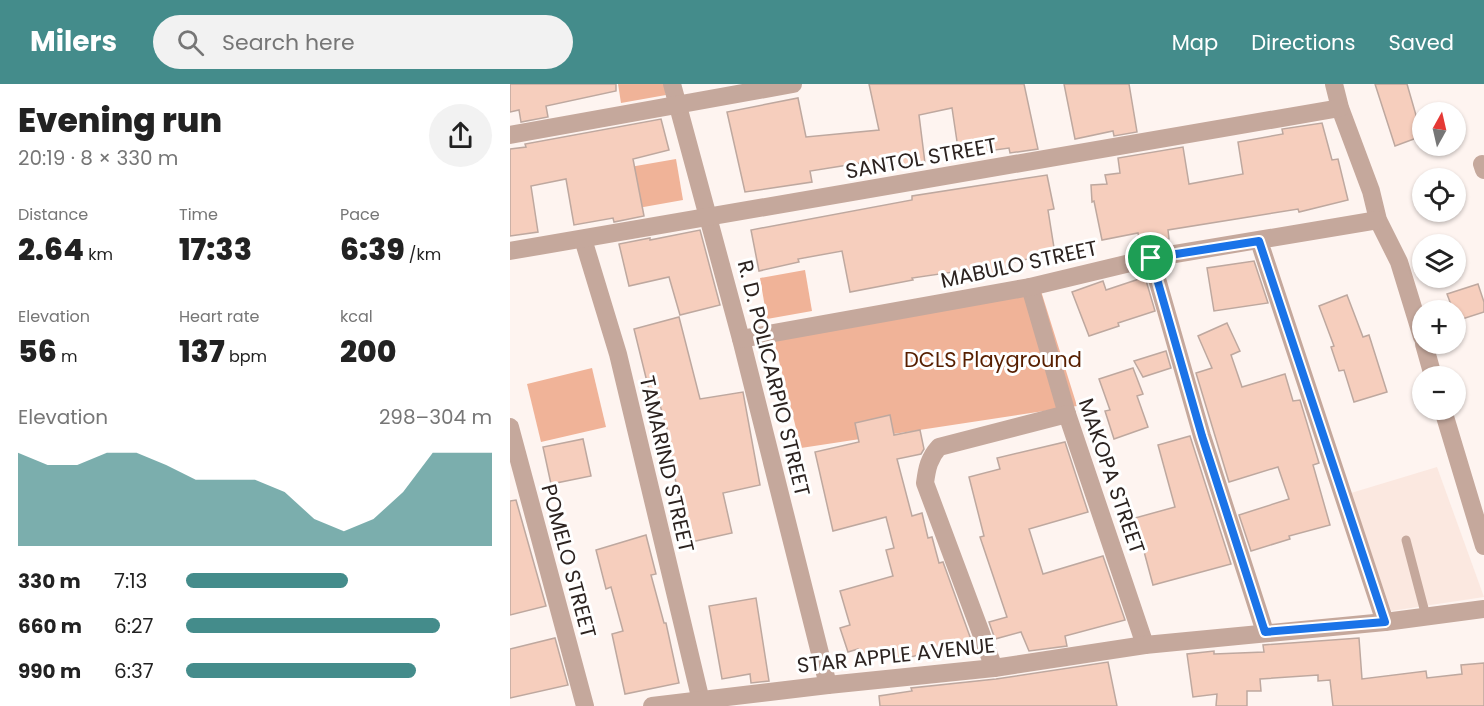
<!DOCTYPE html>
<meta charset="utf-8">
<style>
body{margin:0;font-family:Poppins,sans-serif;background:#f2f2f2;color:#222;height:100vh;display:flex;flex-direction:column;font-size:22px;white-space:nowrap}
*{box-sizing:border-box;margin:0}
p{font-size:20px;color:#767676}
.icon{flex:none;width:33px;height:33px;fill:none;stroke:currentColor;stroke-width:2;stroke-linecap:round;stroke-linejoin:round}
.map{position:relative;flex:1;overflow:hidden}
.panel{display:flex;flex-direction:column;background:#fff;width:510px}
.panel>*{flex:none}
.needle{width:39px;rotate:8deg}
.controls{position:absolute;left:902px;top:18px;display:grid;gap:12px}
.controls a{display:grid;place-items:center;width:54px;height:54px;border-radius:50%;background:#fff;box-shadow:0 2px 4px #0004;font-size:30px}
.pin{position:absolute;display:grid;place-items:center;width:51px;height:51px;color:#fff;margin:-26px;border:3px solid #fff;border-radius:50%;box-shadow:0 2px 6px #0007}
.round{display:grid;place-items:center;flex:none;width:63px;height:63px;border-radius:32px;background:#f2f2f2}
.summary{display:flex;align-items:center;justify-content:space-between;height:102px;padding:0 18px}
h1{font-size:33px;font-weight:800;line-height:45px}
.stats{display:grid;grid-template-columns:repeat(3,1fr);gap:9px;height:102px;padding:6px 18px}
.stats div{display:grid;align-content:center}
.stats b{font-size:30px;font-weight:800}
.stats small{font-size:16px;font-weight:400}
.stats p{font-size:16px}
.chart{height:168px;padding:12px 18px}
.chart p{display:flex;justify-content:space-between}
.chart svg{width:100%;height:108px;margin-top:6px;fill:#448c8b;opacity:.7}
ul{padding:0 18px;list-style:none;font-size:20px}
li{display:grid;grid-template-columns:96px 72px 1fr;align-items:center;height:45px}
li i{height:15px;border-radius:8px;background:#448c8b}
header{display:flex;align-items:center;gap:36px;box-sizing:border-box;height:84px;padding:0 30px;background:#448c8b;color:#fff}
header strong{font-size:28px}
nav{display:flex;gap:33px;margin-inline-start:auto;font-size:21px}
.search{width:420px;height:54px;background:#f2f2f2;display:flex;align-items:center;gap:15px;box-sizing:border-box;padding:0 21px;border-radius:33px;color:#767676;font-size:22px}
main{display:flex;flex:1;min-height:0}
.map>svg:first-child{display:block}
</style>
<header>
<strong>Milers</strong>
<div class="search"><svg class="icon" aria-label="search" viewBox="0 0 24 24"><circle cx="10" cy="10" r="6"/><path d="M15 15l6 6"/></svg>Search here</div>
<nav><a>Map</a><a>Directions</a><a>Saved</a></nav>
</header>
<main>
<section class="panel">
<div class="summary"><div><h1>Evening run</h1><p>20:19 · 8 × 330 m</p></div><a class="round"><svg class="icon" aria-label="share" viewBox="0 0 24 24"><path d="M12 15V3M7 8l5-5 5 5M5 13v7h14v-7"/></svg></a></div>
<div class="stats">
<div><p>Distance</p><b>2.64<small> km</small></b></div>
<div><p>Time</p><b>17:33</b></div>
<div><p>Pace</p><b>6:39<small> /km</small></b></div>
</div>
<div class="stats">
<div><p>Elevation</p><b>56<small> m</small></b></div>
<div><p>Heart rate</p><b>137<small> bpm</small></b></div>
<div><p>kcal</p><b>200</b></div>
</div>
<div class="chart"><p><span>Elevation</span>298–304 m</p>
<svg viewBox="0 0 160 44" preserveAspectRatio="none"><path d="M0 44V6L10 11L20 11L30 6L40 6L50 11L60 17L70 17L80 17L90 22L100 33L110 38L120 33L130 22L140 6L150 6L160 6V44z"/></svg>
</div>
<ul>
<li><b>330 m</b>7:13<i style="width:53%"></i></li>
<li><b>660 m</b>6:27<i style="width:83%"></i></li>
<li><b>990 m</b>6:37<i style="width:75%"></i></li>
</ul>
</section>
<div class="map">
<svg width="974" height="622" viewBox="0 0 974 622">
<rect width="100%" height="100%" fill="#fef4f0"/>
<path fill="#fbe8e0" d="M927,383l47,130 -93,14 -40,-118z"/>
<g fill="#f0b398">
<path d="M108,0h46l2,11 -45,8z"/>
<path d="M166,75l7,41 -45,8 -8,-41z"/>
<path d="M295,186l7,41 -45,8 -7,-41z"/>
<path d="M531,207l36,115 -276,42 -27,-107z"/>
<path d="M82,284l14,59 -65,15 -14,-58z"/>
</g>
<g fill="#f6cebd" stroke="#bea89f" stroke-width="1.5">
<path d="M0,0h106v7l-70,15 2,11 -27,5 -2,-12 -9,2z"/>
<path d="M359,0h155l14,65 -28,4 -1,-5 -50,7 -7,-47 -33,7 6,48 -64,5v-5l-51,8 2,11 -67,10 -18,-80 71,-14 8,39 73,-7z"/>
<path d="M554,0h65l8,48 -23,4 -1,-5 -38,8z"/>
<path d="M865,0h32l15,52 -27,10z"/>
<path d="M151,35l8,31 -36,9 11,57 -30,6 -1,-4 -39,7 -8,-46 -35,7 7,46 -28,4v-87l16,-2 -1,-3z"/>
<path d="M812,39l10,37 6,-1 10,41 -49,12 -1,-3 -130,21 1,9 -29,5 -2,-11 -36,7 -8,-39 -2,1 -1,-17 16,-1 -2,-9 15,-2 -2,-15 65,-11 6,37 54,-10 -5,-32 45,-8 -1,-5z"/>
<path d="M537,91l7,34 -6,1 7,44 -43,8 1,10 -32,4 -1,-8 -68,10 1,2 -63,12 -8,-41 -44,8 1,3 -40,9 -8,-41 161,-30v-4z"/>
<path d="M190,146l20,75 -40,10 -11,-38 -40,9 -10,-42 31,-6v2z"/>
<path d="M744,177l14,42 -54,8 -7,-43z"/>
<path d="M635,193l10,34 -37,12 1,3 -30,10 -17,-44 31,-11 3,9z"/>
<path d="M968,200l6,18v10l-28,9 -1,-11h-2l-6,-16z"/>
<path d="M837,211l16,42 6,-2 18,57 -33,10 -10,-32 -5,1 -8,-24 3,-1 -15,-40z"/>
<path d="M169,233l21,82 43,-7 17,93 -37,8 9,40 -41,9 -9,-42h-3l-6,-34 -3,1 -5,-31 4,-1 -13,-43 -6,2 -16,-65z"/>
<path d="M717,239l13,28 -9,4 11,32 43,-13 8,27 7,-1 19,63 -6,2 17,60 -41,11 1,3 -39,12 -12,-36 50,-16 -11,-32 -49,15 -33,-109 16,-5 -14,-32z"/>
<path d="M656,267l5,17 -28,9 -9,-16z"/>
<path d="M623,284l10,26 -6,2 11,31 -34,12 -9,-28 5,-1 -11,-31z"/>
<path d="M380,331l4,20 26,-5 4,19 -3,5 -24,5 15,57 10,-3 6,25 4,-1 7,26 4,-1 30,83 -23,7 -2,-5 -52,14 -4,-13 -31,10 -3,-9 -10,3 -8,-24 10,-3 -10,-34 53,-15 -7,-26 8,-2 -8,-31 -53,14 -18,-79 44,-10 -4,-19z"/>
<path d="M680,352l41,128 -78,21 -18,-67 40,-11 -17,-62z"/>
<path d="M73,355l8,37 -40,8 -8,-37z"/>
<path d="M555,358l23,70 -59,17 14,45 60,-18 22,64 -60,16 2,10 -38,5 -8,-19 -26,7 -6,-17 18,-5 -27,-80 4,-1 -15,-59 31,-8 -3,-11z"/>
<path d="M6,416l30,106 -36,9v-114z"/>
<path d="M136,451l10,39 -5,1 13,48h2l13,60 -54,11 -13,-60 11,-3 -12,-44 -5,2 -10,-39z"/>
<path d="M246,514l13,83 -18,2 -1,-9 -28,5 -13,-73z"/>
<path d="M45,554l13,47 -58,13v-49z"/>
<path d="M849,554l3,41 64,-8 1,7 35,-4 -1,-9 23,-2v43h-151l-3,-26 -12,1v-6l-58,4 1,12h-14v15h-31l1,-12 -24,3 -6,-43 27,-3v3l50,-2 -1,-7z"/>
<path d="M598,578l9,44h-237l-1,-10 33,-5 -1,-3 85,-9z"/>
</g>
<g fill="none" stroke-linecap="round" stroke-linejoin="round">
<path stroke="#c5a89c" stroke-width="9" d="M896,456l20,76"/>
<g stroke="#c5a89c" stroke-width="18">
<path d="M162,0l69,255 87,346"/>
<path d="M824,0l6,24 31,83 7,29 21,42 23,75"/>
<path d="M0,51l283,-51"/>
<path d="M972,80l2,6"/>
<path d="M73,155l35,115 83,347"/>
<path d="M749,157l126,381"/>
<path d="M0,167l830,-143"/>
<path d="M641,174l51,178 63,196"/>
<path d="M520,203l37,127 78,231"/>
<path d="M231,255l289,-52 121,-29 227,-38"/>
<path d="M914,260l9,32"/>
<path d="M933,326l41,136"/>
<path d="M0,343l75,279"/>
<path d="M484,584l-69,-185c2,-15 4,-25 14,-36l128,-33"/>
<path d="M142,622l176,-21 166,-17 151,-23 240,-23 99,-13"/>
</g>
</g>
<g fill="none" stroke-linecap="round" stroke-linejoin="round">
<defs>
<path id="route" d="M749,157l126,381 -120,10 -63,-196 -51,-178z"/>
</defs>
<use href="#route" stroke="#fff" stroke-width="12"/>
<use href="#route" stroke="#1a73e8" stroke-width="8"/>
</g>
<g text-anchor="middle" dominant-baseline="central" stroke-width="6" stroke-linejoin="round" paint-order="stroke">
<g font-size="21" fill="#2c2320" stroke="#fff">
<text transform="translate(411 74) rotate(-10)">SANTOL STREET</text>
<text transform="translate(509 180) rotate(-12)">MABULO STREET</text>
<text transform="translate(264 294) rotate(76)">R. D. POLICARPIO STREET</text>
<text transform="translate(157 380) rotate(77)">TAMARIND STREET</text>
<text transform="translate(602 392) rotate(71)">MAKOPA STREET</text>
<text transform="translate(59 477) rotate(75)">POMELO STREET</text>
<text transform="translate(386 571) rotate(-6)">STAR APPLE AVENUE</text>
</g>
<g font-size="21" fill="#571f00" stroke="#fff">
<text x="483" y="275">DCLS Playground</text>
</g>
</g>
</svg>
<div class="controls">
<a><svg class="needle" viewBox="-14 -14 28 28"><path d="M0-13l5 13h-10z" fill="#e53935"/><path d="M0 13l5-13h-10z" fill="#767676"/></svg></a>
<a><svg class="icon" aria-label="locate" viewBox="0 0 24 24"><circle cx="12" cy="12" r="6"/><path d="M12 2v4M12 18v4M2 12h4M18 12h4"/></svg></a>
<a><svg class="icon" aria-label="layers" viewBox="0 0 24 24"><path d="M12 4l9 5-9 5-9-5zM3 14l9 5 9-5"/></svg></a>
<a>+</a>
<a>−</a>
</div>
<div class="pin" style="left:641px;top:174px;background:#1e9e55"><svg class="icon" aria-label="arrive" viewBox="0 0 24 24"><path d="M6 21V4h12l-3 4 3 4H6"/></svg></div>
</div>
</main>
